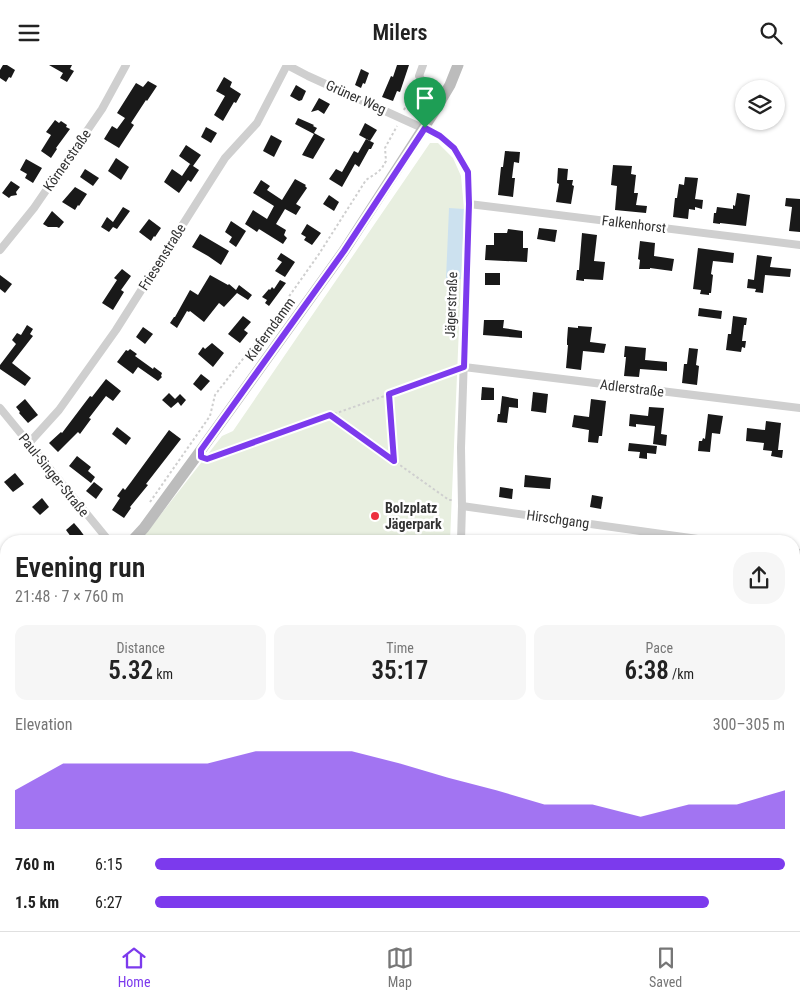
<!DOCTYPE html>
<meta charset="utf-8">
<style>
body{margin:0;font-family:"Roboto Condensed",sans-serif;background:#f6f6f6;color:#222;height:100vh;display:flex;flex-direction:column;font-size:19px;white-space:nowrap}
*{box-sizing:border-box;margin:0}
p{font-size:16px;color:#767676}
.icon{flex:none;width:28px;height:28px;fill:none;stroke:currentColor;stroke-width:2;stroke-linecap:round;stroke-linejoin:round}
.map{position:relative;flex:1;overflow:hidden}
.sheet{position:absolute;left:0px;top:470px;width:800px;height:396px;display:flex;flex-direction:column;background:#fff;border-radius:20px 20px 0 0;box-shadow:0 1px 4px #0004}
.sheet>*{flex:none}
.tools{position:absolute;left:735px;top:15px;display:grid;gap:10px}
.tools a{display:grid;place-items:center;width:50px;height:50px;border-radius:50%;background:#fff;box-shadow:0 1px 4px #0004;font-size:25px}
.pin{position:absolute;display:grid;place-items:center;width:42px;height:42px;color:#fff;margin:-51px -21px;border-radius:50% 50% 50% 0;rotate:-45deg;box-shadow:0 0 5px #0007}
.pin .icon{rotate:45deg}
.round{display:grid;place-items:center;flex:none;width:52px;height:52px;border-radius:20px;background:#f6f6f6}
.head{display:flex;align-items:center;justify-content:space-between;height:85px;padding:0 15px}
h1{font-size:28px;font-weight:600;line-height:38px}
.metrics{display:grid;grid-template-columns:repeat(3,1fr);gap:8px;height:85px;padding:5px 15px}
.metrics div{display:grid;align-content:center;border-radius:12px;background:#f6f6f6;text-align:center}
.metrics b{font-size:25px;font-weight:600}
.metrics small{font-size:14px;font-weight:400}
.metrics p{font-size:14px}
.chart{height:140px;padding:10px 15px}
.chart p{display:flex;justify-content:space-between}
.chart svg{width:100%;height:90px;margin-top:5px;fill:#7c3aed;opacity:.7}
ul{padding:0 15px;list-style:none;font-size:16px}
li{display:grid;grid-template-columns:80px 60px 1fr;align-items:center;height:38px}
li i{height:12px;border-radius:6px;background:#7c3aed}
header{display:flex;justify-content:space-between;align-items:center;height:65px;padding:0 15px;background:#fff;font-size:22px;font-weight:600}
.menu{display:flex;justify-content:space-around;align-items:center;height:70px;border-top:1px solid #e0e0e0;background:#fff;font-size:14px;color:#767676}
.menu a{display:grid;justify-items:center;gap:2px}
.menu .on{color:#7c3aed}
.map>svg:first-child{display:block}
</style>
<header><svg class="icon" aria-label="menu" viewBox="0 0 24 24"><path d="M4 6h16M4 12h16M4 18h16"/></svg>Milers<svg class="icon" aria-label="search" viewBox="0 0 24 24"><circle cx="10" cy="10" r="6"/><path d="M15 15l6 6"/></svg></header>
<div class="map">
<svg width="800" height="866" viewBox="0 0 800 866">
<rect width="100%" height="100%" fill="#fff"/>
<g fill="#e8efe0">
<path d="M430,78h8l15,15 8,18 3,33 -14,332h-310l82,-105 11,-5z"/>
<path d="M794,600l6,1v117l-6,-1z"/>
<path d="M794,718l6,1v115l-6,-4z"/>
<path d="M794,847h6v19h-349v-6h343z"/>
</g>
<path fill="#cce1ef" d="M449,143l15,1 -3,70h-15z"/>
<g fill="#191919">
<path d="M3,0h4l8,5 -4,8 -2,-1 -3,5 -6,-4v-8z"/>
<path d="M49,0h23l-2,4 4,2 -7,11 -7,-4 3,-5z"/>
<path d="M397,0h12l-9,27 -3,-1 -4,10 -11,-4 9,-21 2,1z"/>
<path d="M361,4l8,4 -4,11 -2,-1 -2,5 -6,-3z"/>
<path d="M224,12l8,5 -2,5 11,7 -5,9 -2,-1 -11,19 -9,-6 11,-19 -9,-5z"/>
<path d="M148,16l9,5 -10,15 -1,-1 -15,23 3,2 -15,23 -15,-9 8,-13 5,3 8,-11 -8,-5 19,-30 7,4z"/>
<path d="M296,20l10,6 -4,9 -3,1 -9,-5z"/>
<path d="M319,33l11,6 -6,10 -6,-4 -7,2z"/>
<path d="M298,53l16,7 -1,1 4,2 -3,5 11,6 -12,20 -11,-4 12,-21 -19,-10z"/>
<path d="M55,55l4,3 2,-2 6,4 -1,2 4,2 -14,19 1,1 -6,9 -10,-7 10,-16 -5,-3z"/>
<path d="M365,58l12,7 -7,11 -11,-6z"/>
<path d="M206,62l11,6 -6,10 -10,-6z"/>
<path d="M271,70l11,6 -8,16 -11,-6z"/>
<path d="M366,74l8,4 -3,6h-2l-10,18 -4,-3 -13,23 -13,-8 7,-10 6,3 12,-21 4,2z"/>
<path d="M186,80l15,10 -8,11 6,4 -8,12 -3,-2 -9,13 -15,-11 8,-13 10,7 8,-12 3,2 -14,-10z"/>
<path d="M505,86l15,1 -1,11 -5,-1 -2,16h3l-2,19 -15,-2 3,-28h2z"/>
<path d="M116,93l13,9 -8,13 -13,-9z"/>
<path d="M26,94l16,9 -9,15 -8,-5 2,-4 -7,-4z"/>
<path d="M613,100l19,1 -1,8 5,1 -2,18h4l-2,12 11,1 -1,7 -31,-3 2,-24 -6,-1z"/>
<path d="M558,103l10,1 -1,11h6l-1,5 2,1 -3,18 -15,-2 3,-18 -2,-1z"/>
<path d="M85,104l14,9 -6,8 -13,-9z"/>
<path d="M685,112l13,1 -3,21 8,1 -1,9 -7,-2v3l-6,-1 -1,10 -15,-2 2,-19h2l2,-14 5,1z"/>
<path d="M295,114l11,6 -1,1 2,2 -11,16 5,3 -5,8 -11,-6 -9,15 10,6 -2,5 3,3 -4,6 -24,-15 -2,3 -12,-8 8,-14 14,9 7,-13 -21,-13 8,-13 9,6 -3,4 15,10z"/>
<path d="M11,116l9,6 -4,5 1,3 -6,1 -2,2 -7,-5z"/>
<path d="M75,122l12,7 -8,12 -1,-1 -3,5 -13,-8z"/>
<path d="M737,128l13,2 -4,31 -26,-3v1l-7,-1 1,-10h2l1,-6 16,2v-4l2,1z"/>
<path d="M329,130l10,7 -5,9 -11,-7z"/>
<path d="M786,133l14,1v33l-11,-1 3,-24 -7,-1z"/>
<path d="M123,142l7,4 -13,18 -4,-2 -4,5 -8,-5 6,-10 6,5z"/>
<path d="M52,146l12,11 -5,6 -2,-1h-9l-5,-3z"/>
<path d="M149,154l12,9 -6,9 -1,-1 -3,5 -12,-9z"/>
<path d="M231,156l15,10 -10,16 -7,-5 3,-5 -7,-5z"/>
<path d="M307,159l14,9 -9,12 -8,-5 2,-3 -5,-3z"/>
<path d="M539,163l18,2 -2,12 -18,-3z"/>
<path d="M508,164l15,2v17h5l-1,14 -42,-2 1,-15h8v-12h13z"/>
<path d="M582,168l15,2 -3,26 11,1 -2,18 -19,-1v2l-8,-1 1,-10h2z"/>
<path d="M200,169l29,17 -8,14 -13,-9 -16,-9z"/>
<path d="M640,176l15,2 -1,13 20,3 -2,12 -22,-3v1h-11l1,-9 -2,-1z"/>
<path d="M698,183l36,5 -1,10 -20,-2 -2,13 2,1 -2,18h-2v2l-9,-1 1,-4 -8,-1z"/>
<path d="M281,188l14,9 -10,15 -10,-6 7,-9 -5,-3z"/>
<path d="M757,190l15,2 -2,10 21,2 -1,8 -25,-2 -2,18 -8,-1 1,-3 -9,-1 1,-9 6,1z"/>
<path d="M122,204l9,7 -10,14 3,2 -11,18 -11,-7 15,-23 -3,-2z"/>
<rect x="485" y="208" width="15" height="12"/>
<path d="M0,210l12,9 -7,9 -5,-4z"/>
<path d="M210,210l18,10 1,-1 7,6 3,-5 13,10 -4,5 -11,-7 -13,14 -5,-4 -15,19 -14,-11 -1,1 -2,-1 -10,17 -7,-5 4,-6h1l15,-27 8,5z"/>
<path d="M280,215l6,3 -17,23 -4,-3 2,-3 -5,-3 7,-8 1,1 2,-3 2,2z"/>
<path d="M699,243l23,3 -1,8 -23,-3z"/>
<path d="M243,251l8,6 -7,8 4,3 -8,10 -12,-9z"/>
<path d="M733,251l14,2 -1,7h-2l-2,16h4l-1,7 -3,-1 -1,5 -15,-2 2,-16h3z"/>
<path d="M484,255h20l-1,8 19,3v7l-39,-3z"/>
<path d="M27,260l6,4 -3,5 3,2 -21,27 19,15 -6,8 -25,-17v-4l16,-21 -4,-4 5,-7 4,2z"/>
<path d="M578,261l14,1 -2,15 16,2 -2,9 -21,-2 -2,19 -15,-2 2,-23h-1v-5l1,-13 10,1z"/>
<path d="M143,262l10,7 -8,10 -9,-7z"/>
<path d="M212,278l12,10 -11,14 -15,-13 5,-7 2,2z"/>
<path d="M625,281l21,2 -1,12 22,2v9l-27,-2 -1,8 -15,-1 2,-19h-2z"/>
<path d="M689,283l9,1 -2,16 3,1 -2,19 -15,-2 2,-19h3z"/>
<path d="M130,284l7,5 -2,2 18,13 1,-2 8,6 -1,3 1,1 -4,4 -20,-14 -5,7 -16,-12 9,-12 2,1z"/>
<path d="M201,309l9,7 -9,10 -8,-7z"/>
<path d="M106,314l15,12 -8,10 -7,-5 -17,22 2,1 -11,15 -2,-2 -20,20 -9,-9 12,-11 1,1 28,-37 2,1z"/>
<path d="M482,322l12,1v12h-13z"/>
<path d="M533,327l15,2 -2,19 -15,-2z"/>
<path d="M169,328l8,8 -2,-2 5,-5 6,6 -5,6 -3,-4 -7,6 -9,-8z"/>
<path d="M502,331l16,3v9l-9,-1 -2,16 -10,-1 1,-8h2z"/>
<path d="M25,334l13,16 -10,8 -9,-10 1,-1 -4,-5z"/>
<path d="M591,334l15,2 -4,35h-3l-1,7 -10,-1 1,-12 -17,-3 2,-12 15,2z"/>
<path d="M649,342l15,1 -3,26 6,1 -1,11 -13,-2 2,-18 -19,-2v3l-7,-1 1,-12 18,2z"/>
<path d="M708,349l15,2 -3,18 -8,-1 -2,19 -12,-1 1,-10h3l1,-3 2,1z"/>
<path d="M766,356l15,2 -3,27h5l-1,8 -11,-2 1,-5 -9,-1 1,-7 -18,-2 1,-13 18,2z"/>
<path d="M117,362l14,11 -5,7 -14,-11z"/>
<path d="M169,365l12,9 -35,45 2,1 -18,22 1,1 -7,10 -12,-8 8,-12 -3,-2 6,-8 2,2 6,-8z"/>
<path d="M629,378l28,3 -1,8 -9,-1v6l-8,-1 1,-6 -12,-1z"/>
<path d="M77,391l14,11 -3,4 7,6 -4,6 -22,-17z"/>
<path d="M15,408l9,11 -11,8 -9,-10z"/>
<path d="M525,410l26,3 -1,11 -26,-2z"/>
<path d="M94,417l9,7 -7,10 -10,-8z"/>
<path d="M500,422l13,2 -1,10 -13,-2z"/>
<path d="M592,430l11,2 -2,12 -11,-2z"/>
<path d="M42,433l7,9 -9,8 -8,-8z"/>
<path d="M74,458l6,7 8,11h-14l-8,-11z"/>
</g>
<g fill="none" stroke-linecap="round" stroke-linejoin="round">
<g stroke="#cfcfcf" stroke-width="2" stroke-dasharray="2.5 2.5" stroke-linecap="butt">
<path d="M404,45l11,-25"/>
<path d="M389,329l5,68"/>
<path d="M331,351l118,84h5"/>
<path d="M207,394l248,-88"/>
<path d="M150,437l60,-86 5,-21 51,-66 53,-75 47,-74 12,-8 4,-4 4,-7 -1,-13 12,-22"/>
<path d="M119,476l3,-4"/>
<path d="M794,596l6,1"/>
<path d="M794,834l6,4"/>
<path d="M794,846l6,-1"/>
<path d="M527,860l12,6"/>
<path d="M760,866l7,-6"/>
</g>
<g stroke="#cfcfcf" stroke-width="8">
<path d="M287,0l21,11 132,60 14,12 14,24 1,32 -8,244 1,58 -1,35"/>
<path d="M423,0l-4,11 5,7 21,12"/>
<path d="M469,139l331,41"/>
<path d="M0,185l34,-42 68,-99 24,-44"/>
<path d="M464,302l336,41"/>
<path d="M0,343l109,133"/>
<path d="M29,378l30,-33 57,-80 109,-172 32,-35 30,-58"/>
<path d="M462,441l250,35"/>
<path d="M794,487l6,1"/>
<path d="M26,860l1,6"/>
<path d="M440,866l6,-6"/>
</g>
<g stroke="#bcbcbc" stroke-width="11">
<path d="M132,476l12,-13 57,-78 143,-199 90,-139 16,-27 8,-20"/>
<path d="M0,588l6,-5"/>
<path d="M0,602l6,8"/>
<path d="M211,860l5,6"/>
</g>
</g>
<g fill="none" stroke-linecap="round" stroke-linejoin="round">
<defs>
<path id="route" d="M425,63l15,8 14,12 14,24 1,32 -5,163 -75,27 5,67 -64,-46 -123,44 -6,-2v-7l143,-199z"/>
</defs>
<use href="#route" stroke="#fff" stroke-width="10"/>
<use href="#route" stroke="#7c3aed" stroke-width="6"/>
</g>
<circle fill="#ed2f3f" stroke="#fff" stroke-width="2" cx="375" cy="451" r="5"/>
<g text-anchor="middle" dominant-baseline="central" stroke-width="5" stroke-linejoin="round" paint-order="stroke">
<g font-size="14" fill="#323232" stroke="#fff">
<text transform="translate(356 32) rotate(24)">Grüner Weg</text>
<text transform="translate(67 95) rotate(-55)">Körnerstraße</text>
<text transform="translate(634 159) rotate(7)">Falkenhorst</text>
<text transform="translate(162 192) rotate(-58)">Friesenstraße</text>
<text transform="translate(451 240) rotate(-88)">Jägerstraße</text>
<text transform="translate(270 264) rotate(-54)">Kieferndamm</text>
<text transform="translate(632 323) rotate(7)">Adlerstraße</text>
<text transform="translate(54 410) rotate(51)">Paul-Singer-Straße</text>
<text transform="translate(558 454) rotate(8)">Hirschgang</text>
</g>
<g font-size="14" font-weight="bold" fill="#323232" stroke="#fff" text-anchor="start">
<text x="385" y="443">Bolzplatz<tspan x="385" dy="16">Jägerpark</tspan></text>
</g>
</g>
</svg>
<div class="tools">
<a><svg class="icon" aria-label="layers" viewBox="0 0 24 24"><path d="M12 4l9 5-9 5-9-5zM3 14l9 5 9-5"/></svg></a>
</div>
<div class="pin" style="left:425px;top:63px;background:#1e9e55"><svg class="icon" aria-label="arrive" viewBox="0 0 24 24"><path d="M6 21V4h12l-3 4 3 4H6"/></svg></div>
<section class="sheet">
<div class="head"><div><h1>Evening run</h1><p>21:48 · 7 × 760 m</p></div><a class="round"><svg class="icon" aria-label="share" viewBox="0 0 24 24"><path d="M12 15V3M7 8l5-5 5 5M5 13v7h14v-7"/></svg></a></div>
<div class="metrics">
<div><p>Distance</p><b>5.32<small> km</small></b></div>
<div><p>Time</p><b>35:17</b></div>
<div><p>Pace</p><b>6:38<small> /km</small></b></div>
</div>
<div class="chart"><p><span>Elevation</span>300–305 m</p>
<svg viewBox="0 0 160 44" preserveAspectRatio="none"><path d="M0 44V25L10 12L20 12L30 12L40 12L50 6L60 6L70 6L80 12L90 19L100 25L110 32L120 32L130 38L140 32L150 32L160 25V44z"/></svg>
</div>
<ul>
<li><b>760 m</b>6:15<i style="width:100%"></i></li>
<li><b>1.5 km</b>6:27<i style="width:88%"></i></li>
</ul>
</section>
</div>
<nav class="menu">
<a class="on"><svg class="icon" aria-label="home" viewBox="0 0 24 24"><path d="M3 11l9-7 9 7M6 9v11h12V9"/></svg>Home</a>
<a><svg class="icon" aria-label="map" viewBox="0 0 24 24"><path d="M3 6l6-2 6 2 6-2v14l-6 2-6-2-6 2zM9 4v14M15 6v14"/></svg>Map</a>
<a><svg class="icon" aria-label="saved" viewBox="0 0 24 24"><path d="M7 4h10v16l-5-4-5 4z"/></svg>Saved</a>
</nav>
